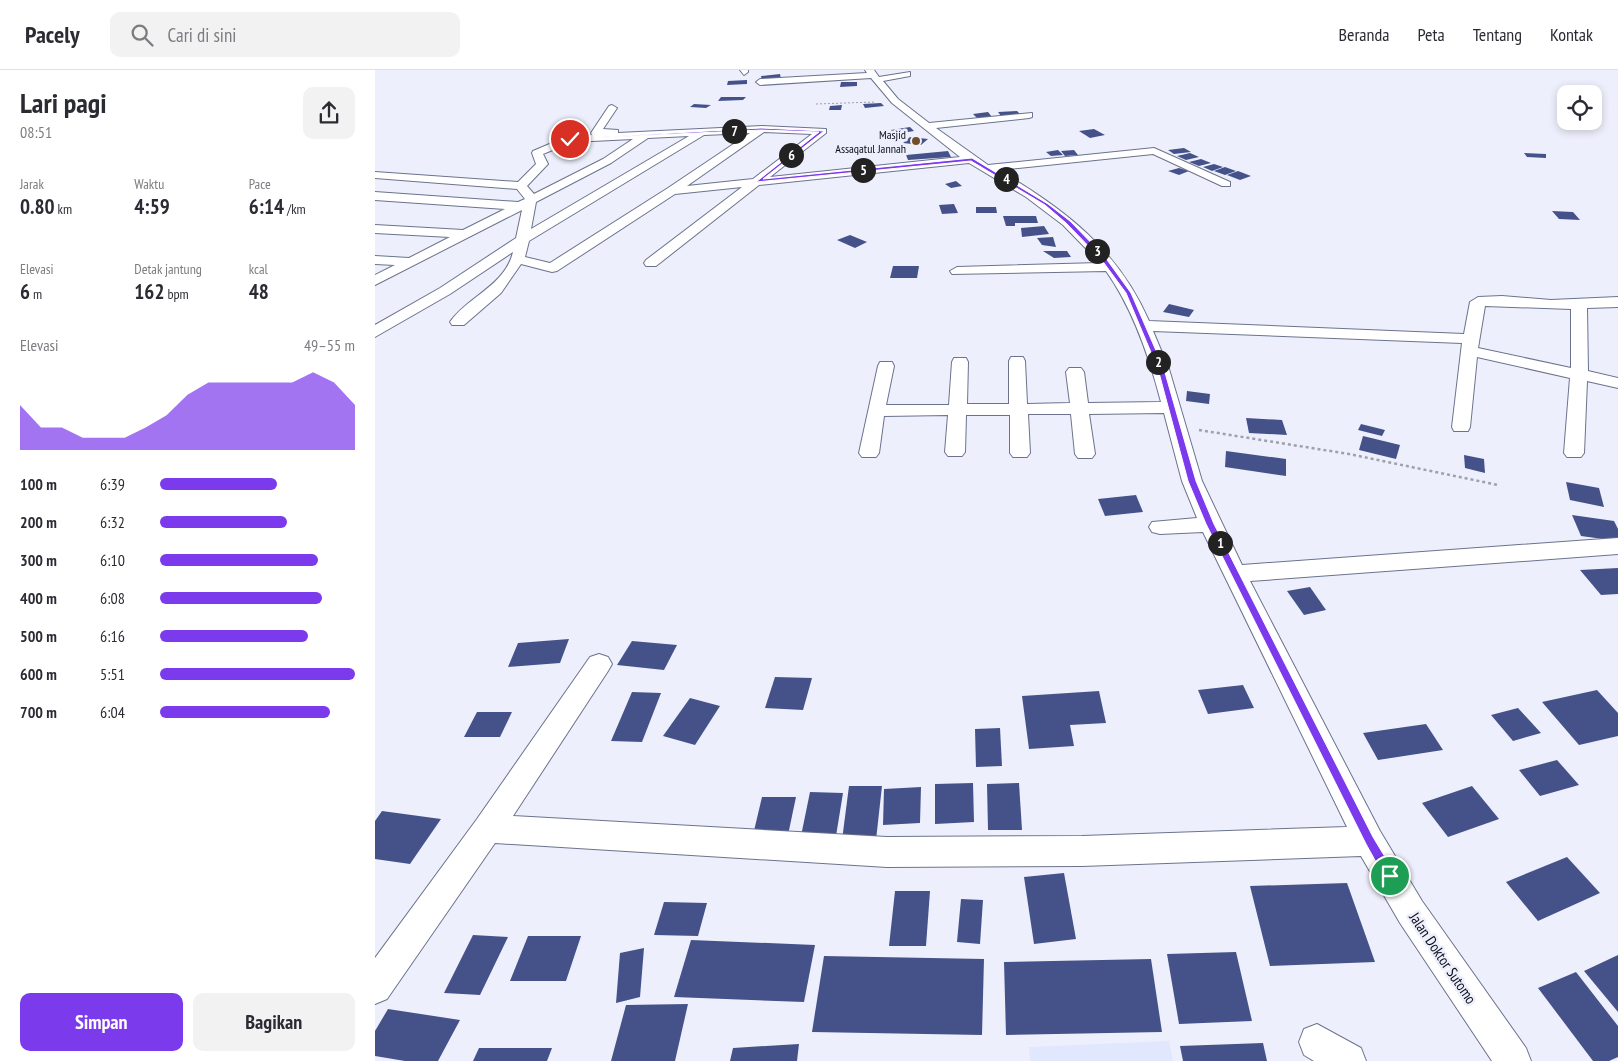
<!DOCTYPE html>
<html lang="id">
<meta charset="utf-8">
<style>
body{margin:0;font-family:"PT Sans Narrow",sans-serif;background:#f2f2f3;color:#2b2b33;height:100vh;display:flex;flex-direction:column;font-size:19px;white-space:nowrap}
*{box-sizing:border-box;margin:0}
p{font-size:16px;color:#7c7c81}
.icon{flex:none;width:28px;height:28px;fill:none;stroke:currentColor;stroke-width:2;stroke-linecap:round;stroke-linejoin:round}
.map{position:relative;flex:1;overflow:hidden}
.sheet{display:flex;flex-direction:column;background:#fff;width:375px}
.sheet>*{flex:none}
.controls{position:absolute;left:1182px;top:15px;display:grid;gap:10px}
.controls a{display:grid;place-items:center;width:45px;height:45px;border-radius:10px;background:#fff;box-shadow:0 2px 8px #0003;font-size:25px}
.pin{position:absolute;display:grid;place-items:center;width:42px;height:42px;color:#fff;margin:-21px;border:2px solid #fff;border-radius:50%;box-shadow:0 1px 5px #0007}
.km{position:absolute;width:25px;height:25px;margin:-12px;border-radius:50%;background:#222;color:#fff;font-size:14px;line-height:25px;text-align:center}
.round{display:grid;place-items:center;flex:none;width:52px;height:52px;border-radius:10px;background:#f2f2f3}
.overview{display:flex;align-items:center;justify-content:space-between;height:85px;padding:0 20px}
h1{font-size:28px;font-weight:600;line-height:38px}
.metrics{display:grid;grid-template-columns:repeat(3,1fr);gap:8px;height:85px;padding:5px 20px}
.metrics div{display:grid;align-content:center}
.metrics b{font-size:21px;font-weight:600}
.metrics small{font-size:14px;font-weight:400}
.metrics p{font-size:14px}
.chart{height:140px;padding:10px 20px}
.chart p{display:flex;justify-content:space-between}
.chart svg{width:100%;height:90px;margin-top:5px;fill:#7c3aed;opacity:.7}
.cta{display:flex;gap:10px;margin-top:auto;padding:10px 20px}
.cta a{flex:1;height:58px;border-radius:10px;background:#7c3aed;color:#fff;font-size:20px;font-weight:600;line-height:58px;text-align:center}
.cta a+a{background:#f2f2f3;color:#2b2b33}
ul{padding:0 20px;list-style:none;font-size:16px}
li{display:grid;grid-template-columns:80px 60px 1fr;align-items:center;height:38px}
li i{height:12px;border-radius:6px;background:#7c3aed}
header{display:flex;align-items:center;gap:30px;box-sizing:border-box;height:70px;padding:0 25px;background:#fff;border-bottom:1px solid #e1e1e2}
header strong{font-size:24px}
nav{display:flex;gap:28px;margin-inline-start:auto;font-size:18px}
.search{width:350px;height:45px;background:#f2f2f3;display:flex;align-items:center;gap:12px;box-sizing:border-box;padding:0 18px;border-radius:10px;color:#7c7c81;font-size:19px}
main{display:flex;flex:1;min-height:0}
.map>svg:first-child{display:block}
</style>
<header>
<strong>Pacely</strong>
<div class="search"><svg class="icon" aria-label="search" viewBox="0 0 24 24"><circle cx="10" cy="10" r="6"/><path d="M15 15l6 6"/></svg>Cari di sini</div>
<nav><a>Beranda</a><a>Peta</a><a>Tentang</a><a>Kontak</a></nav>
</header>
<main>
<section class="sheet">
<div class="overview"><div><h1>Lari pagi</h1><p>08:51</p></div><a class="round"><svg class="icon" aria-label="share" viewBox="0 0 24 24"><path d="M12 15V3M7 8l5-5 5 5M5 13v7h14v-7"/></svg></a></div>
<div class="metrics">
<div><p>Jarak</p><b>0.80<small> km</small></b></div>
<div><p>Waktu</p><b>4:59</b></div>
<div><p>Pace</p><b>6:14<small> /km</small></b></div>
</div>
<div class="metrics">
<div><p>Elevasi</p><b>6<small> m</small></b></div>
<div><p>Detak jantung</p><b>162<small> bpm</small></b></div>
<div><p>kcal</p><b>48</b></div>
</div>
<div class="chart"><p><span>Elevasi</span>49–55 m</p>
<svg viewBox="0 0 160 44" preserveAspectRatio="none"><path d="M0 44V22L10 33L20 33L30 38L40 38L50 38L60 33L70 27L80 17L90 11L100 11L110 11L120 11L130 11L140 6L150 11L160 22V44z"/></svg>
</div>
<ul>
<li><b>100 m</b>6:39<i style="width:60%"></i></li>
<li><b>200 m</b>6:32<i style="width:65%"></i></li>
<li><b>300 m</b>6:10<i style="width:81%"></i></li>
<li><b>400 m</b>6:08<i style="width:83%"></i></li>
<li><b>500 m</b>6:16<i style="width:76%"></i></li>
<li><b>600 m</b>5:51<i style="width:100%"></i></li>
<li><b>700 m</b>6:04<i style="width:87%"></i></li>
</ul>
<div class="cta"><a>Simpan</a><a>Bagikan</a></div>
</section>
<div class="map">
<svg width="1243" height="991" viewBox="0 0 1243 991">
<rect width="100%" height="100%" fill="#edf0fc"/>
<path fill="#e1e7fd" d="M794,971l4,20h-143l-1,-14z"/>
<g fill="#455289">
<path d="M405,4l1,5 -19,1 -1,-4z"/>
<path d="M372,10v4l-20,1 1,-4z"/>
<path d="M466,12h16v4l-17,1z"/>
<path d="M346,27h25l-3,3 -25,1z"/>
<path d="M506,33l3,3 -19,2 -2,-4z"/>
<path d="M319,34l17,1 -5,3 -16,-1z"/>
<path d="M467,35l-1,5h-12l1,-4z"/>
<path d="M642,41l4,4 -20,1 -3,-4z"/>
<path d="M613,42l4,5 -15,1 -4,-4z"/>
<path d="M535,57l4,4 -19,3 -4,-4z"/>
<path d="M719,59l11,6 -15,3 -11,-7z"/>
<path d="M535,67l18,2 -7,6 -18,-2z"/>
<path d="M809,78l7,4 -17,2 -6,-4z"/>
<path d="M683,80l5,5 -12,1 -5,-4z"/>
<path d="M699,80l4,5 -13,1 -4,-5z"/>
<path d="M573,81l3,6 -43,3 -2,-5z"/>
<path d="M815,83l9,4 -13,3 -9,-4z"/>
<path d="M1149,83l22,1v4l-19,-1z"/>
<path d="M826,89l10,4 -12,3 -10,-4z"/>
<path d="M839,94l9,3 -11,4 -9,-4z"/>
<path d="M850,97l11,4 -11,4 -11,-4z"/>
<path d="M804,98l10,3 -10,4 -11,-4z"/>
<path d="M863,101l13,5 -11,4 -13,-5z"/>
<path d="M581,111l6,5 -11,2 -6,-4z"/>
<path d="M579,134l4,9 -16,1 -3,-9z"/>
<path d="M601,137h20l1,6h-21z"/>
<path d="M1177,141l21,1 7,8 -21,-1z"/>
<path d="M628,146h33l2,7h-23v3h-9z"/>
<path d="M669,156l5,8 -27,3 -1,-9z"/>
<path d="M475,165l17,7 -12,6 -18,-8z"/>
<path d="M678,167l3,10 -14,-2 -5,-7z"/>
<path d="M668,181h24l4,6 -17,1z"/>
<path d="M518,196h26l-2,12h-27z"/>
<path d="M794,234l25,6 -5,7 -26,-5z"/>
<path d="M812,321l23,3 -1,10 -23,-3z"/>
<path d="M871,348l36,2 5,15 -38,-2z"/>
<path d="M986,354l24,6 -3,6 -24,-6z"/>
<path d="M988,366l37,9 -4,14 -37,-9z"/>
<path d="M851,381l60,8v17l-61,-9z"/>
<path d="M1089,385l20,4 1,14 -20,-5z"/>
<path d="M1191,412l33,6 5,19 -34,-7z"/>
<path d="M761,425l7,17 -38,4 -7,-17z"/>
<path d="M1197,445l42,6 4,8v12l-37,-5z"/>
<path d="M1243,498v26l-17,1 -21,-25z"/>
<path d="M935,517l16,23 -22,5 -17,-24z"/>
<path d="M194,569l-9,24 -52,4 10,-24z"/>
<path d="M257,571l45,4 -13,25 -47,-5z"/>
<path d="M400,607l37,1 -9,32 -38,-2z"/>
<path d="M868,615l11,23 -46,6 -10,-24z"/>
<path d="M1222,620l21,23v23l-39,9 -37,-43z"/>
<path d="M724,621l7,32 -36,2 4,21 -45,3 -7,-53z"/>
<path d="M257,622l29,1 -19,49 -31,-1z"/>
<path d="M315,628l30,8 -25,39 -32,-9z"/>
<path d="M1143,638l23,25 -28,8 -22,-26z"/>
<path d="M102,642h35l-12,25h-36z"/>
<path d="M1051,654l17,26 -65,10 -15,-27z"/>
<path d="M625,658l2,38 -26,1 -1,-38z"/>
<path d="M1182,690l22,25 -39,11 -21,-26z"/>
<path d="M598,713l1,39 -39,2v-40z"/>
<path d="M644,713l3,47h-34l-1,-46z"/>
<path d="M474,716h33l-6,54h-34z"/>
<path d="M1097,716l27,33 -51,18 -26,-34z"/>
<path d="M546,717l-1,36 -37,2 1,-36z"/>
<path d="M435,722l33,1 -7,43h-35z"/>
<path d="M387,727h34l-8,38h-35z"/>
<path d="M7,741l59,8 -31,45 -35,-5v-38z"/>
<path d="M1192,787l33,36 -62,28 -32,-39z"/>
<path d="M689,803l12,66 -42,5 -10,-67z"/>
<path d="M972,813l28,79 -105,4 -20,-80z"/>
<path d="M520,821h35l-4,55h-37z"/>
<path d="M586,829l22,1 -3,44 -23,-2z"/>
<path d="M289,832l43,1 -9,33 -44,-1z"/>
<path d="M98,865l35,2 -28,58 -36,-2z"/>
<path d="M153,866h53l-15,45h-56z"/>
<path d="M316,870l124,5 -11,57 -130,-5z"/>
<path d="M269,878l-4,49 -24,6 4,-50z"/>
<path d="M861,882l16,69 -73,3 -12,-70z"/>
<path d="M1243,885v57l-34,-41z"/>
<path d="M449,886l160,3 -2,76 -170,-3z"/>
<path d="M776,889l11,73 -156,3 -2,-73z"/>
<path d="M1201,902l42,54v31l-9,4h-16l-55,-73z"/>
<path d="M313,934l-13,57h-64l15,-56z"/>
<path d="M13,939l72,11 -22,41h-33l-30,-5v-25z"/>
<path d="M888,973l4,18h-84l-3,-15z"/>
<path d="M424,974l-2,17h-67l3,-13z"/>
<path d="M104,978h73l-5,13h-74z"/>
</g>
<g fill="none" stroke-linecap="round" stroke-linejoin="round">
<defs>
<g id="minor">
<path d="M365,0h8v2l-4,3z"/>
<path d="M490,0h9l5,7 31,-5v4l-27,5 15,18 31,24 103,-10v4l-3,1 -93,10 52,37 166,-17 76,34v4h-8l-69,-32 -155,16c67,39 120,80 151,151l315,13 6,-32 8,-5 24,-1 49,4 67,-3v10l-31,1 1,63 30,7v10l-31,-7 -3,72 -3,4h-14l-3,-4 6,-75 -93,-21 -7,70 -2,4h-14l-2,-4 10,-84 -309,-12 16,38 33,112 40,84 376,-27v16l-368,27 130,250 42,70 104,147 5,13h-39l-92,-138 -39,-67 -279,10 -195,1 -392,-24 -108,156 -12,5v-46l102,-139 113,-162 9,-3 9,3 4,7 -4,7 -95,145 374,21 195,-1 265,-9 -144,-295 -43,2 -8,-2 -3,-5 3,-5 45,-4 -15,-37 -18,-68 -75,1 6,40 -3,4h-14l-3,-4 -4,-40h-43l2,39 -3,4h-14l-3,-4v-38h-44l-1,37 -3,4h-14l-3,-4 3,-37 -64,1 -5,37 -3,4h-14l-3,-4 19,-87 2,-4h12l2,4 -8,39h63l3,-43 2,-4h12l2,4 -1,42h42v-43l2,-4h12l2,4 2,43 43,-1 -4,-31 3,-4h12l3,4 4,31 73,-1c-12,-46 -28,-93 -55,-131l-154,3 -2,-3 7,-4 143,-4 -37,-38 -37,-28 -57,-34 -210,22 -103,81h-10l-2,-3 2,-3 96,-73 -67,7 -118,77 -5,1 -31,-8 -20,29 -37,32h-12l-2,-3c17,-25 55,-36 63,-70l-63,42 -75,43v-12l65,-37 76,-50 6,-28 -147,75v-10l20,-10 -20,-1v-8l34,2 41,-21 -75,-4v-8l88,5 42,-21 -130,-9v-8l143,10 7,-3 -8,-10 -142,-11v-6l143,10 18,-18 -4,-11 1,-2 33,-14 26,-2 -1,-2 18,-27 3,-1 5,3 -14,21 15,1v3l144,-7 64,3v4l-56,44 190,-20 -68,-54 -21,-25 -111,7 -4,-3 4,-3 107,-6zM389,62l48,2 -59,45 -66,7zM375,63l-82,55 -118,75 -25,-6 4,-16 175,-106zM314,66l-158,93 5,-27 75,-39 37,-25zM258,69l-30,20 -69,35 -7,-8 21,-22 -5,-10 29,-12zM1110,236l86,3v59l-93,-20z"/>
<path d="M942,954l44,24 5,13h-52l-10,-6 -5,-13 5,-13z"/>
</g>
</defs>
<use href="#minor" stroke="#6b738c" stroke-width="2"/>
<path stroke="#9ea1ac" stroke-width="1" stroke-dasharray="2 2" stroke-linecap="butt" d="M441,34l59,-2"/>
<path stroke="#9ea1ac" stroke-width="2.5" stroke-dasharray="3 3" stroke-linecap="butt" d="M824,360l150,24 149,31"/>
<use href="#minor" fill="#fff" fill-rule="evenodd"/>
</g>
<path fill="#7c3aed" stroke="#fff" d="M386,58l63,3 -61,48 209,-21 76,46 22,17 35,36 26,36 33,76 32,112 18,43 159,313 21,35v8h-8l-20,-36 -160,-320 -18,-43 -30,-112 -32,-76 -25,-34 -35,-36 -21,-18 -74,-44 -215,21 63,-50 -58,-2 -193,9z"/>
<circle fill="#734d2a" stroke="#edf0fc" stroke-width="2" cx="541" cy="71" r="5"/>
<g text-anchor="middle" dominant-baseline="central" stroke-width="5" stroke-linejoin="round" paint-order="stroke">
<g font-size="12" fill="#0b0d17" stroke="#edf0fc" text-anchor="end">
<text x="531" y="64">Masjid<tspan x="531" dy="14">Assaqatul Jannah</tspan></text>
</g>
<g font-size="15" fill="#0b0d17" stroke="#edf0fc">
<text transform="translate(1068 888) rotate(56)">Jalan Doktor Sutomo</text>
</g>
</g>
</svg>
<div class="controls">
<a><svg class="icon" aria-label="locate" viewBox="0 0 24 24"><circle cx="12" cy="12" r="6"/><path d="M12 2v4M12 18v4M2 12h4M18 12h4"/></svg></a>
</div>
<div class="pin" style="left:1015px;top:806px;background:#1e9e55"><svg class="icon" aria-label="arrive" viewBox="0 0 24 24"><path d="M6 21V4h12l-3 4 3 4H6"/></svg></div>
<div class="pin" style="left:195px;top:69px;background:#d93025"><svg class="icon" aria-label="check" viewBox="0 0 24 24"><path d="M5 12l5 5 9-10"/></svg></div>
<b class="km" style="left:845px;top:473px">1</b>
<b class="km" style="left:783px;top:292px">2</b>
<b class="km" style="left:722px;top:181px">3</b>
<b class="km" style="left:631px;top:109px">4</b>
<b class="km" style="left:488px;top:100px">5</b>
<b class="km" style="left:416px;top:85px">6</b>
<b class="km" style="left:359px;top:61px">7</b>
</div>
</main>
